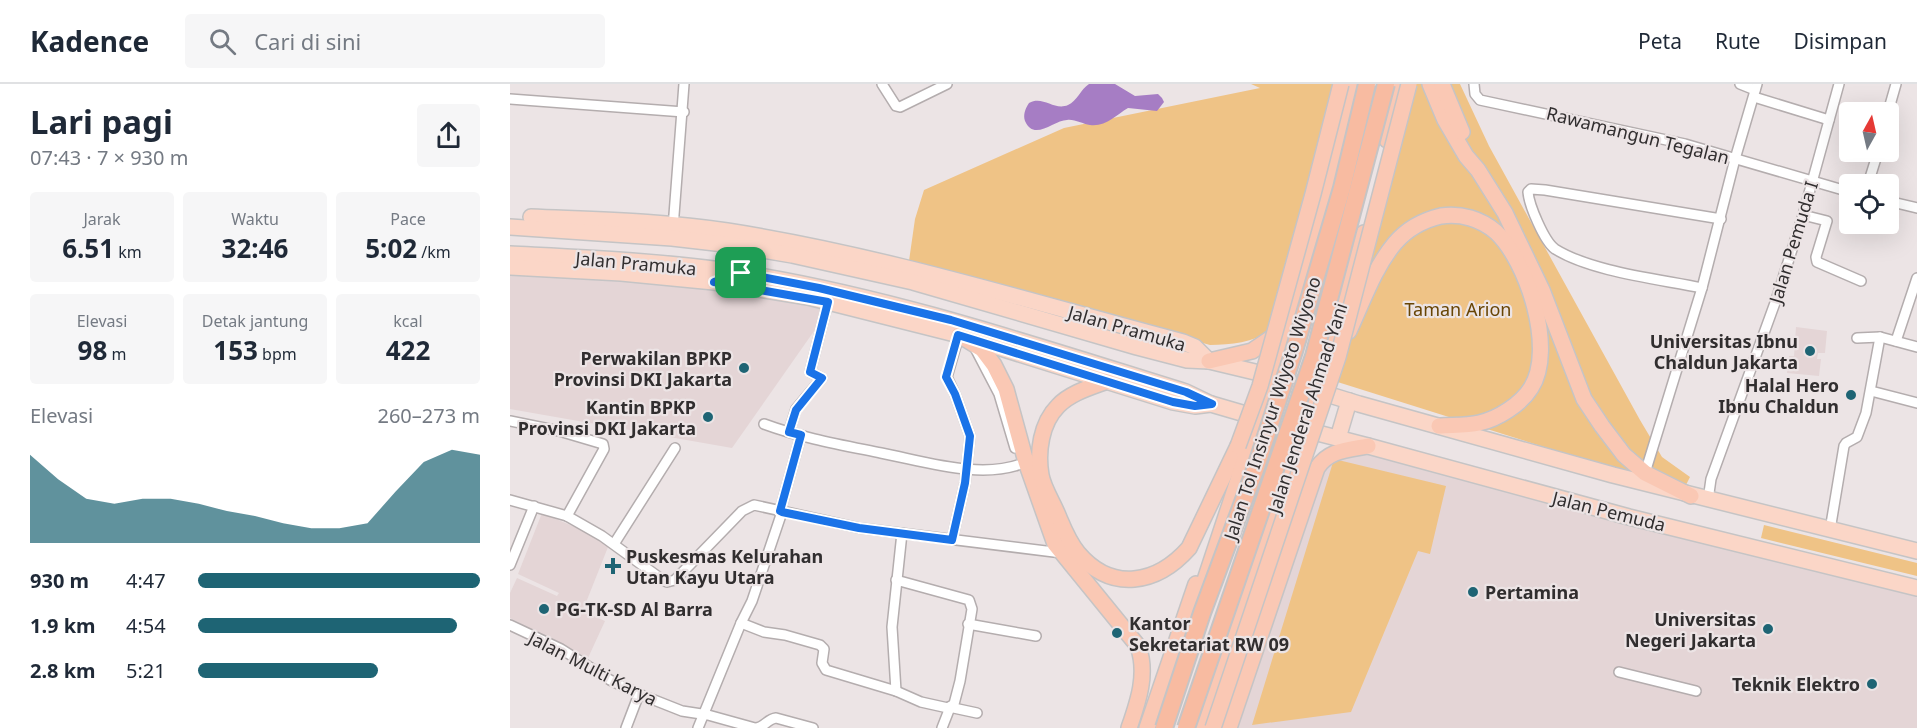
<!DOCTYPE html>
<html lang="id">
<meta charset="utf-8">
<style>
body{margin:0;font-family:"Noto Sans",sans-serif;background:#f6f6f7;color:#1f2937;height:100vh;display:flex;flex-direction:column;font-size:22px;white-space:nowrap}
*{box-sizing:border-box;margin:0}
p{font-size:20px;color:#747a83}
.icon{flex:none;width:33px;height:33px;fill:none;stroke:currentColor;stroke-width:2;stroke-linecap:round;stroke-linejoin:round}
.map{position:relative;flex:1;overflow:hidden}
.sheet{display:flex;flex-direction:column;background:#fff;width:510px}
.sheet>*{flex:none}
.needle{width:39px;rotate:8deg}
.controls{position:absolute;left:1329px;top:18px;display:grid;gap:12px}
.controls a{display:grid;place-items:center;width:60px;height:60px;border-radius:6px;background:#fff;box-shadow:0 6px 24px #0002;font-size:30px}
.pin{position:absolute;display:grid;place-items:center;width:51px;height:51px;color:#fff;margin:-26px;border-radius:12px;box-shadow:0 3px 9px #0006}
.round{display:grid;place-items:center;flex:none;width:63px;height:63px;border-radius:6px;background:#f6f6f7}
.headline{display:flex;align-items:center;justify-content:space-between;height:102px;padding:0 30px}
h1{font-size:33px;font-weight:700;line-height:45px}
.figures{display:grid;grid-template-columns:repeat(3,1fr);gap:9px;height:102px;padding:6px 30px}
.figures div{display:grid;align-content:center;border-radius:6px;background:#f6f6f7;text-align:center}
.figures b{font-size:26px;font-weight:700}
.figures small{font-size:16px;font-weight:400}
.figures p{font-size:16px}
.chart{height:168px;padding:12px 30px}
.chart p{display:flex;justify-content:space-between}
.chart svg{width:100%;height:108px;margin-top:6px;fill:#1e6474;opacity:.7}
ul{padding:0 30px;list-style:none;font-size:20px}
li{display:grid;grid-template-columns:96px 72px 1fr;align-items:center;height:45px}
li i{height:15px;border-radius:8px;background:#1e6474}
header{display:flex;align-items:center;gap:36px;box-sizing:border-box;height:84px;padding:0 30px;background:#fff;border-bottom:2px solid #e0e1e3}
header strong{font-size:28px}
nav{display:flex;gap:33px;margin-inline-start:auto;font-size:21px}
.search{width:420px;height:54px;background:#f6f6f7;display:flex;align-items:center;gap:15px;box-sizing:border-box;padding:0 21px;border-radius:6px;color:#747a83;font-size:22px}
main{display:flex;flex:1;min-height:0}
.map>svg:first-child{display:block}
</style>
<header>
<strong>Kadence</strong>
<div class="search"><svg class="icon" aria-label="search" viewBox="0 0 24 24"><circle cx="10" cy="10" r="6"/><path d="M15 15l6 6"/></svg>Cari di sini</div>
<nav><a>Peta</a><a>Rute</a><a>Disimpan</a></nav>
</header>
<main>
<section class="sheet">
<div class="headline"><div><h1>Lari pagi</h1><p>07:43 · 7 × 930 m</p></div><a class="round"><svg class="icon" aria-label="share" viewBox="0 0 24 24"><path d="M12 15V3M7 8l5-5 5 5M5 13v7h14v-7"/></svg></a></div>
<div class="figures">
<div><p>Jarak</p><b>6.51<small> km</small></b></div>
<div><p>Waktu</p><b>32:46</b></div>
<div><p>Pace</p><b>5:02<small> /km</small></b></div>
</div>
<div class="figures">
<div><p>Elevasi</p><b>98<small> m</small></b></div>
<div><p>Detak jantung</p><b>153<small> bpm</small></b></div>
<div><p>kcal</p><b>422</b></div>
</div>
<div class="chart"><p><span>Elevasi</span>260–273 m</p>
<svg viewBox="0 0 160 44" preserveAspectRatio="none"><path d="M0 44V8L10 18L20 26L30 28L40 26L50 26L60 28L70 31L80 33L90 36L100 38L110 38L120 36L130 23L140 11L150 6L160 8V44z"/></svg>
</div>
<ul>
<li><b>930 m</b>4:47<i style="width:100%"></i></li>
<li><b>1.9 km</b>4:54<i style="width:92%"></i></li>
<li><b>2.8 km</b>5:21<i style="width:64%"></i></li>
</ul>
</section>
<div class="map">
<svg width="1407" height="644" viewBox="0 0 1407 644">
<rect width="100%" height="100%" fill="#ece4e5"/>
<g fill="#e4d5d6">
<path d="M0,183l111,6 212,31 -101,144 -222,-39z"/>
<path d="M1286,243l31,4 -2,22h-7l-1,6h4l-2,17 -32,-3 2,-17h5z"/>
<path d="M858,362l549,142v140h-687l87,-260z"/>
<path d="M32,429l68,29 -27,68 -10,-3 32,14 -17,37 -78,-40v-25l7,-15 40,18 2,-3 -41,-19z"/>
</g>
<g fill="#efc386">
<path d="M741,0h90l-70,247c-18,11 -40,14 -61,14l-301,-84 6,-42 9,-29 140,-62 196,-40z"/>
<path d="M902,0h48l29,62 151,274 22,37 28,20 -4,8 -37,-5 -321,-101z"/>
<path d="M824,375l112,27 -16,68 -12,-3 -67,161 -99,13z"/>
<path d="M1254,441l153,38v13l-156,-38z"/>
</g>
<path fill="#a67dc4" d="M579,0h26l20,12 23,-2 4,4 2,4 -7,9 -29,-3c-12,7 -22,19 -38,17 -8,-1 -15,-6 -23,-5 -13,0 -33,22 -42,1 -2,-6 0,-12 4,-18 14,-8 25,8 39,2 9,-4 13,-16 21,-21z"/>
<g fill="none" stroke-linecap="round" stroke-linejoin="round">
<defs>
<g id="minor">
<path d="M372,0l14,22 4,1 47,-23"/>
<path d="M964,0l1,10 5,6 205,44 165,48"/>
<path d="M1230,0l15,6"/>
<path d="M1244,13l75,23"/>
<path d="M0,15l174,13"/>
<path d="M1378,28l8,-28"/>
<path d="M1358,100l10,-32"/>
<path d="M1378,117l29,7"/>
<path d="M1293,131l24,6 -11,36 1,5 44,19"/>
<path d="M163,144l11,-144"/>
<path d="M1192,204c-43,-9 -110,-16 -147,-39 -11,-8 -26,-44 -27,-57l3,-3 14,1 176,29"/>
<path d="M1347,254l23,-1 37,10"/>
<path d="M1386,257l21,-63"/>
<path d="M466,266l23,44 16,54"/>
<path d="M1361,307l46,12"/>
<path d="M0,337l49,10 44,13 1,5 -37,67"/>
<path d="M254,340c38,14 78,21 117,29 43,8 102,28 145,9"/>
<path d="M279,348l7,-23 26,-31 -12,-6 18,-70"/>
<path d="M1135,389l57,-185 33,-129 22,-75"/>
<path d="M0,416l57,16 35,20 58,42 7,4 8,-2 67,-69 12,-6 105,23 203,25"/>
<path d="M1198,416l3,-21 65,-179 27,-85 36,-131"/>
<path d="M270,427l21,-76"/>
<path d="M1320,446l14,-84 2,-3 11,-6 9,-24 14,-76"/>
<path d="M442,456l13,-57 5,-47 -15,-42 -8,-17 12,-42"/>
<path d="M104,460l61,-96"/>
<path d="M0,481l24,-59"/>
<path d="M386,496l73,20 3,9 -12,72 -6,23 -6,4"/>
<path d="M231,539l23,9 21,3 35,10 4,4 -2,14 4,7 70,21 25,11 27,6 1,2 -7,18"/>
<path d="M458,540l68,12"/>
<path d="M0,541l51,24 49,31 29,14 43,17 26,4 47,13c9,0 12,-9 21,-10l37,10"/>
<path d="M1109,588l77,19"/>
<path d="M386,607l-4,-64 10,-94"/>
<path d="M439,623l28,6"/>
<path d="M116,644l13,-34"/>
<path d="M188,644l43,-105 11,-22 30,-89"/>
</g>
<g id="primary">
<path d="M21,133c65,3 131,4 196,14 155,24 304,71 456,111l12,5 14,14"/>
<path d="M0,143l162,11 61,7 59,10 121,27 224,65 50,13 22,1 46,11 104,32 254,71 304,76"/>
<path d="M0,170c77,4 155,7 232,19 151,24 298,74 444,119l25,12"/>
<path d="M0,183l111,6 93,9 94,15 151,38 214,67 22,4 16,-2 48,14 109,28 261,71 288,71"/>
<path d="M828,354l11,-37"/>
</g>
<g id="trunk">
<path d="M920,0l15,36 21,36 12,14 27,43 37,77 42,109 18,27 22,29 21,18 46,23"/>
<path d="M932,0l20,48"/>
<path d="M877,56l13,-56"/>
<path d="M839,247c14,-30 25,-63 46,-88 12,-14 29,-23 46,-27 20,-3 40,3 55,16 31,29 60,117 35,156 -10,16 -33,31 -52,35 -13,3 -27,2 -40,3"/>
<path d="M449,251l23,14 12,16 12,24 20,73 29,82 83,102c10,28 0,56 -9,82"/>
<path d="M699,277l43,-10 28,-19"/>
<path d="M597,297c-16,6 -37,12 -49,25 -17,17 -21,46 -17,69 2,12 11,26 16,38 6,14 11,28 21,40 34,40 79,31 111,-5l49,-102"/>
<path d="M689,514l96,-290 31,-111 28,-113"/>
<path d="M637,644l49,-144"/>
<path d="M691,644l106,-313 57,-182"/>
<path d="M719,644l88,-260c12,-18 30,-18 51,-22"/>
</g>
</defs>
<use href="#minor" stroke="#b4adae" stroke-width="12"/>
<use href="#primary" stroke="#c5c4c5" stroke-width="18"/>
<use href="#trunk" stroke="#c5c4c5" stroke-width="18"/>
<use href="#minor" stroke="#fff" stroke-width="9"/>
<use href="#primary" stroke="#fbd6c7" stroke-width="15"/>
<use href="#trunk" stroke="#fac8b4" stroke-width="15"/>
<defs>
<g id="trunk-bridge">
<path d="M728,362l22,-60 53,-192 28,-110"/>
<path d="M703,644l125,-371 71,-273"/>
</g>
<g id="motorway-bridge">
<path d="M654,644l38,-115 53,-143 39,-119 48,-163 25,-104"/>
<path d="M676,644l128,-372 72,-272"/>
</g>
</defs>
<use href="#trunk-bridge" stroke="#c5c4c5" stroke-width="18" stroke-linecap="butt"/>
<use href="#motorway-bridge" stroke="#c5c4c5" stroke-width="20" stroke-linecap="butt"/>
<use href="#trunk-bridge" stroke="#fac8b4" stroke-width="15"/>
<use href="#motorway-bridge" stroke="#f8bba1" stroke-width="16"/>
</g>
<g fill="none" stroke-linecap="round" stroke-linejoin="round">
<defs>
<path id="route" d="M231,189l78,15 132,32 235,72 26,12 -17,2 -22,-4 -215,-67 -12,42 9,17 15,42 -5,47 -13,57 -93,-12 -77,-16 -2,-1 21,-76 -12,-3 7,-22 26,-32 -12,-6 18,-70 -114,-20z"/>
</defs>
<use href="#route" stroke="#fff" stroke-width="12"/>
<use href="#route" stroke="#1a73e8" stroke-width="8"/>
</g>
<g fill="#1e6474" stroke="#ece4e5" stroke-width="2">
<circle cx="1300" cy="267" r="6"/>
<circle cx="234" cy="284" r="6"/>
<circle cx="1341" cy="311" r="6"/>
<circle cx="198" cy="333" r="6"/>
<path d="M100 473h6v6h6v6h-6v6h-6v-6h-6v-6h6z"/>
<circle cx="963" cy="508" r="6"/>
<circle cx="34" cy="525" r="6"/>
<circle cx="1258" cy="545" r="6"/>
<circle cx="607" cy="549" r="6"/>
<circle cx="1362" cy="600" r="6"/>
</g>
<g text-anchor="middle" dominant-baseline="central" stroke-width="4.5" stroke-linejoin="round" paint-order="stroke">
<g font-size="18" fill="#312e2f" stroke="#ece4e5">
<text transform="translate(1128 51) rotate(14)">Rawamangun Tegalan</text>
<text transform="translate(1283 158) rotate(-73)">Jalan Pemuda I</text>
<text transform="translate(126 179) rotate(5)">Jalan Pramuka</text>
<text transform="translate(617 244) rotate(16)">Jalan Pramuka</text>
<text transform="translate(762 324) rotate(-72)">Jalan Tol Insinyur Wiyoto Wiyono</text>
<text transform="translate(797 324) rotate(-72)">Jalan Jenderal Ahmad Yani</text>
<text transform="translate(1099 427) rotate(14)">Jalan Pemuda</text>
<text transform="translate(83 584) rotate(27)">Jalan Multi Karya</text>
</g>
<g font-size="18" fill="#684505" stroke="#ece4e5">
<text x="948" y="225">Taman Arion</text>
</g>
<g font-size="18" font-weight="bold" fill="#312e2f" stroke="#ece4e5" text-anchor="end">
<text x="1288" y="257">Universitas Ibnu<tspan x="1288" dy="21">Chaldun Jakarta</tspan></text>
<text x="222" y="274">Perwakilan BPKP<tspan x="222" dy="21">Provinsi DKI Jakarta</tspan></text>
<text x="1329" y="301">Halal Hero<tspan x="1329" dy="21">Ibnu Chaldun</tspan></text>
<text x="186" y="323">Kantin BPKP<tspan x="186" dy="21">Provinsi DKI Jakarta</tspan></text>
<text x="116" y="472" text-anchor="start">Puskesmas Kelurahan<tspan x="116" dy="21">Utan Kayu Utara</tspan></text>
<text x="975" y="508" text-anchor="start">Pertamina</text>
<text x="46" y="525" text-anchor="start">PG-TK-SD Al Barra</text>
<text x="1246" y="535">Universitas<tspan x="1246" dy="21">Negeri Jakarta</tspan></text>
<text x="619" y="539" text-anchor="start">Kantor<tspan x="619" dy="21">Sekretariat RW 09</tspan></text>
<text x="1350" y="600">Teknik Elektro</text>
</g>
</g>
</svg>
<div class="controls">
<a><svg class="needle" viewBox="-14 -14 28 28"><path d="M0-13l5 13h-10z" fill="#e53935"/><path d="M0 13l5-13h-10z" fill="#747a83"/></svg></a>
<a><svg class="icon" aria-label="locate" viewBox="0 0 24 24"><circle cx="12" cy="12" r="6"/><path d="M12 2v4M12 18v4M2 12h4M18 12h4"/></svg></a>
</div>
<div class="pin" style="left:231px;top:189px;background:#1e9e55"><svg class="icon" aria-label="arrive" viewBox="0 0 24 24"><path d="M6 21V4h12l-3 4 3 4H6"/></svg></div>
</div>
</main>
